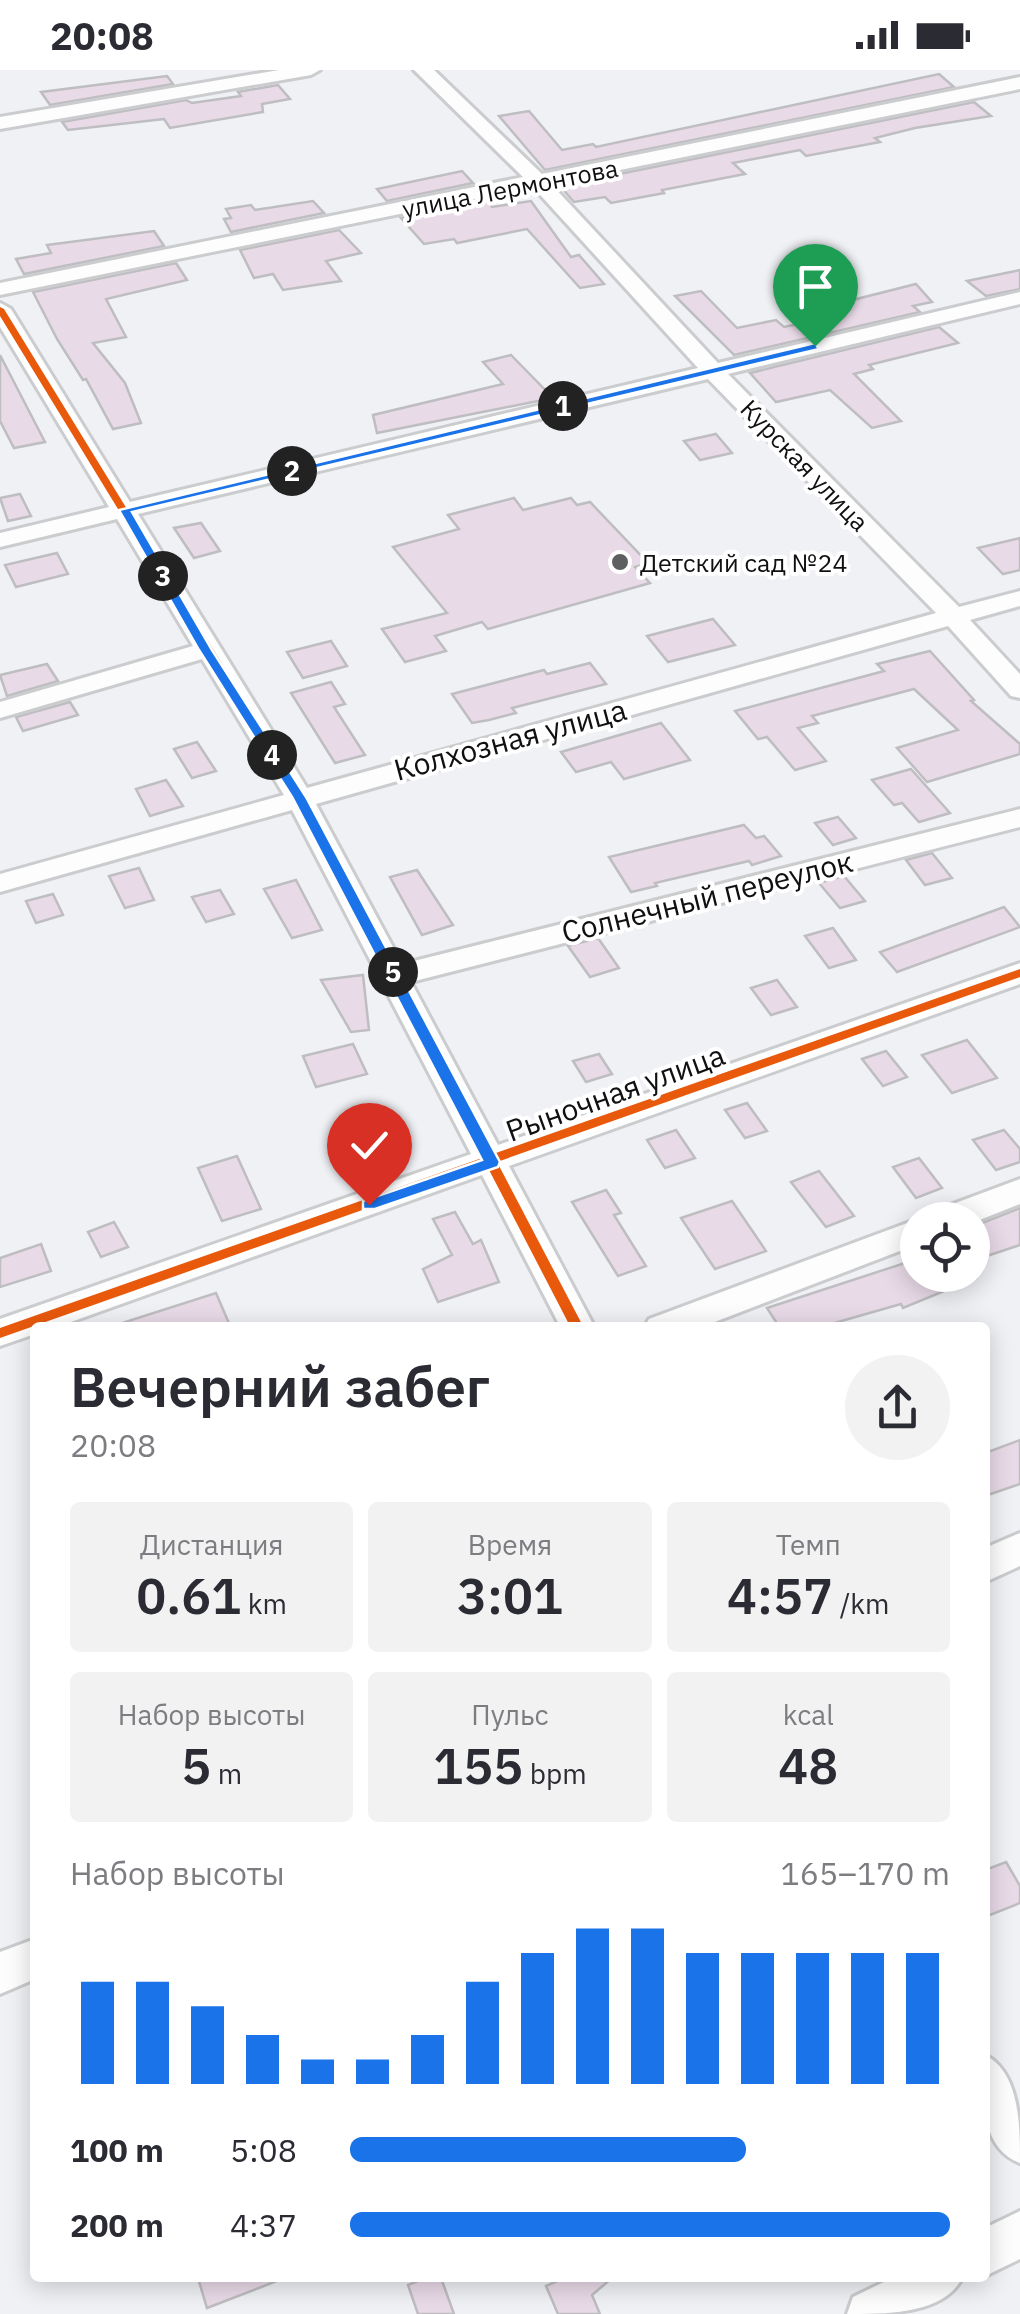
<!DOCTYPE html>
<html lang="ru">
<meta charset="utf-8">
<style>
body{margin:0;font-family:"IBM Plex Sans",sans-serif;background:#f2f2f3;color:#2b2b33;height:100vh;display:flex;flex-direction:column;font-size:38px;white-space:nowrap}
*{box-sizing:border-box;margin:0}
p{font-size:32px;color:#7c7c81}
.icon{flex:none;width:55px;height:55px;fill:none;stroke:currentColor;stroke-width:2;stroke-linecap:round;stroke-linejoin:round}
.map{position:relative;flex:1;overflow:hidden}
.panel{position:absolute;left:30px;top:1252px;width:960px;height:960px;display:flex;flex-direction:column;background:#fff;border-radius:10px;box-shadow:0 5px 25px #0003}
.panel>*{flex:none}
.tools{position:absolute;left:900px;top:1132px;display:grid;gap:20px}
.tools a{display:grid;place-items:center;width:90px;height:90px;border-radius:50%;background:#fff;box-shadow:0 5px 25px #0003;font-size:50px}
.pin{position:absolute;display:grid;place-items:center;width:85px;height:85px;color:#fff;margin:-102px -42px;border-radius:50% 50% 50% 0;rotate:-45deg;box-shadow:0 0 10px #0007}
.pin .icon{rotate:45deg}
.km{position:absolute;width:50px;height:50px;margin:-25px;border-radius:50%;background:#222;color:#fff;font-size:28px;line-height:50px;text-align:center}
.round{display:grid;place-items:center;flex:none;width:105px;height:105px;border-radius:52px;background:#f2f2f3}
.overview{display:flex;align-items:center;justify-content:space-between;height:170px;padding:0 40px}
h1{font-size:55px;font-weight:600;line-height:75px}
.figures{display:grid;grid-template-columns:repeat(3,1fr);gap:15px;height:170px;padding:10px 40px}
.figures div{display:grid;align-content:center;border-radius:10px;background:#f2f2f3;text-align:center}
.figures b{font-size:50px;font-weight:600}
.figures small{font-size:28px;font-weight:400}
.figures p{font-size:28px}
.chart{height:280px;padding:20px 40px}
.chart p{display:flex;justify-content:space-between}
.chart svg{width:100%;height:180px;margin-top:10px;stroke:#1a73e8;stroke-width:6}
ul{padding:0 40px;list-style:none;font-size:32px}
li{display:grid;grid-template-columns:160px 120px 1fr;align-items:center;height:75px}
li i{height:25px;border-radius:12px;background:#1a73e8}
.status{display:flex;justify-content:space-between;align-items:center;height:70px;padding:0 50px;background:#fff;direction:ltr}
.status svg{height:28px;fill:currentColor}
.map>svg:first-child{display:block}
</style>
<div class="status"><b>20:08</b><svg viewBox="0 0 49 12"><path d="M0 12V9h3v3zM5 12V6h3v6zM10 12V3h3v9zM15 12V0h3v12zM26 1h20v11H26zM47 4h2v5h-2z"/></svg></div>
<div class="map">
<svg width="1020" height="2244" viewBox="0 0 1020 2244">
<rect width="100%" height="100%" fill="#f0f1f5"/>
<g fill="#e9dae8" stroke="#bebdc0" stroke-width="2.5">
<path d="M939,4l15,13 -409,83 -46,-54 30,-5 33,39 31,-6 3,3z"/>
<path d="M167,6l6,8 -123,21 -9,-13z"/>
<path d="M278,15l12,14 -28,5 1,8 -93,16 -6,-9 -96,11 -6,-8 124,-22 6,3 49,-7 -3,-4z"/>
<path d="M974,32l17,14 -76,12 -40,10 5,4 -74,14 -6,-6 -67,13 12,11 -83,16 2,3 -53,10 -6,-6 -31,5 -14,-16z"/>
<path d="M462,101l11,12 -86,18 -10,-12z"/>
<path d="M487,130l5,7 39,-6 40,56 8,-2 25,29 -24,4 -53,-59 -70,14 -3,-4 -30,5 -23,-26z"/>
<path d="M313,131l11,12 -93,19 -7,-13 7,-1 -5,-9 25,-4 4,5z"/>
<path d="M339,160l22,23 -35,8 15,20 -58,9 -10,-16 -19,4 -14,-28z"/>
<path d="M154,161l10,15 -140,28 -8,-15 35,-6 -4,-8z"/>
<path d="M176,193l11,17 -81,19 20,38 -33,6 32,40 16,40 -28,6 -27,-50 -3,1 -26,-41 -24,-47z"/>
<path d="M1020,200v19l-34,7 -19,-15z"/>
<path d="M916,214l16,18 -19,4 7,6 -186,43 -59,-59 26,-5 36,37 39,-8 8,7 51,-11 -10,-9z"/>
<path d="M939,257l19,16 -89,22 4,4 -19,5 47,47 -29,7 -42,-38 -54,12 -26,-29z"/>
<path d="M0,285l45,87 -31,6 -14,-27z"/>
<path d="M511,285l42,43 -176,35 -4,-18 130,-31 -20,-22z"/>
<path d="M716,364l16,19 -32,7 -16,-19z"/>
<path d="M20,424l11,22 -23,5 -8,-23z"/>
<path d="M514,428l9,12 48,-12 6,7 13,-3 58,61 -13,4 15,16 -162,46 -6,-7 -47,14 11,15 -41,11 -23,-33 65,-16 -54,-66 66,-18 -11,-14z"/>
<path d="M201,453l19,28 -26,7 -20,-30z"/>
<path d="M1020,468v32l-17,4 -25,-26z"/>
<path d="M57,483l11,21 -52,13 -11,-22z"/>
<path d="M713,549l22,26 -67,17 -21,-26z"/>
<path d="M331,571l16,25 -44,12 -16,-26z"/>
<path d="M930,581l44,49 -3,1 49,43v10l-93,28 -30,-34 61,-18 -44,-41 -102,27 6,7 -20,5 28,33 -31,9 -28,-33 -9,2 -23,-28 149,-40 -7,-7z"/>
<path d="M590,593l16,21 -94,24 4,5 -27,7 -17,3 -20,-29 92,-24 3,4z"/>
<path d="M47,594l11,17 -51,15 -7,-21z"/>
<path d="M331,612l14,22 -11,3 31,48 -30,8 -44,-70z"/>
<path d="M70,632l8,13 -55,16 -7,-14z"/>
<path d="M661,653l29,37 -66,19 -13,-17 -35,10 -15,-20z"/>
<path d="M197,672l19,29 -24,7 -18,-29z"/>
<path d="M911,699l39,44 -31,9 -17,-19 -8,2 -22,-25z"/>
<path d="M166,710l17,26 -33,10 -14,-27z"/>
<path d="M838,747l18,21 -23,7 -18,-22z"/>
<path d="M744,755l12,13 8,-2 17,20 -29,9 -3,-4 -94,22 2,3 -26,6 -22,-35z"/>
<path d="M932,783l20,25 -27,7 -19,-25z"/>
<path d="M139,798l15,32 -29,8 -16,-32z"/>
<path d="M417,800l36,55 -31,10 -32,-58z"/>
<path d="M844,806l21,25 -25,7 -21,-25z"/>
<path d="M296,810l26,50 -30,8 -28,-49z"/>
<path d="M220,820l14,24 -28,8 -14,-25z"/>
<path d="M53,824l10,21 -27,8 -10,-22z"/>
<path d="M1004,837l16,20 -123,45 -17,-20z"/>
<path d="M833,858l23,32 -27,8 -24,-32z"/>
<path d="M598,868l21,30 -29,9 -22,-31z"/>
<path d="M363,905l6,55 -18,2 -30,-52z"/>
<path d="M777,910l20,27 -26,8 -20,-27z"/>
<path d="M967,970l30,38 -45,15 -30,-38z"/>
<path d="M353,974l14,30 -51,13 -13,-31z"/>
<path d="M886,981l21,26 -24,9 -21,-27z"/>
<path d="M599,984l13,20 -26,8 -13,-21z"/>
<path d="M747,1033l20,28 -22,7 -20,-28z"/>
<path d="M676,1060l19,28 -30,10 -18,-28z"/>
<path d="M1004,1060l16,19v13l-24,8 -23,-30z"/>
<path d="M237,1086l24,53 -39,12 -24,-53z"/>
<path d="M919,1088l23,30 -26,10 -23,-31z"/>
<path d="M819,1101l35,45 -28,11 -35,-45z"/>
<path d="M606,1120l15,23 -7,2 32,51 -28,10 -46,-74z"/>
<path d="M732,1131l34,50 -51,18 -34,-51z"/>
<path d="M1020,1138v37l-48,16v-34z"/>
<path d="M455,1142l18,32 8,-4 18,42 -61,20 -15,-33 29,-14 -19,-36z"/>
<path d="M114,1152l14,25 -27,10 -13,-25z"/>
<path d="M41,1174l10,27 -51,16v-29z"/>
<path d="M911,1191l7,14h57l1,3 -73,30 -2,-4 -84,24h-37l-13,-20z"/>
<path d="M216,1223l15,35h-108l-1,-5z"/>
<path d="M1020,1370v44l-35,12v-43z"/>
<path d="M1006,1792l14,24v17l-35,14v-47z"/>
<path d="M198,2208h84v1l-75,29z"/>
<path d="M425,2208h16l13,36h-36l-10,-29z"/>
<path d="M564,2208h48l-20,17 8,19h-42l-12,-28z"/>
</g>
<g fill="none" stroke-linecap="round" stroke-linejoin="round">
<defs>
<g id="minor">
<path d="M279,0h41l-9,5 -311,54v-12z"/>
<path d="M414,0h20l108,104 478,-97v12l-469,95 167,179 302,-71v12l-292,70 231,233 61,-16v15l-50,14 50,54v24l-9,-2 -63,-70 -632,178 86,160 618,-155v18l-609,155 87,163 522,-182v21l-511,182 86,162h-34l-79,-153 -428,153h-19v6l-35,12v-27l471,-165 -179,-344 -292,82v-18l284,-79 -82,-136 -202,59v-16l193,-56 -76,-127 -117,28v-14l109,-26 -109,-180v-24l11,6 119,193 568,-134 -165,-181 -533,108v-12l523,-106zM708,309l228,234 -629,175 -169,-274z"/>
<path d="M1020,1109v25l-48,19 -42,-3 4,-9z"/>
<path d="M918,1149l5,1h-5v24l-219,84h-55l5,-9z"/>
<path d="M1020,1463v33l-35,16v-34z"/>
<path d="M35,1869v40l-35,15v-42z"/>
<path d="M985,1985c35,18 35,70 35,108 -43,-17 -35,-69 -35,-108z"/>
<path d="M1020,2141v48l-35,17v-48z"/>
<path d="M892,2208h70c-18,36 -75,36 -115,36l6,-17z"/>
</g>
</defs>
<use href="#minor" stroke="#cbccce" stroke-width="6"/>
<use href="#minor" fill="#fdfdfe" fill-rule="evenodd"/>
<defs>
<path id="cycleway" d="M0,237l4,2 300,488 189,357 527,-185v8l-523,185 87,166h-13l-84,-162 -487,172v-10l482,-170 -188,-361 -294,-481z"/>
</defs>
<use href="#cycleway" stroke="#fff" stroke-width="7"/>
<use href="#cycleway" fill="#e8590c" fill-rule="evenodd"/>
</g>
<path fill="#1a73e8" stroke="#fff" stroke-width="2.5" d="M815,273l4,6 -687,163 80,138 94,147 194,365 -2,5 -123,42h-12v-8l119,-41 -190,-363 -93,-147 -80,-140z"/>
<circle fill="#5e5f61" stroke="#fff" stroke-width="4" cx="620" cy="492" r="10"/>
<g text-anchor="middle" dominant-baseline="central" stroke-width="8" stroke-linejoin="round" paint-order="stroke">
<g font-size="25" fill="#101012" stroke="#fff">
<text transform="translate(510 118) rotate(-11)">улица Лермонтова</text>
<text transform="translate(805 395) rotate(46)">Курская улица</text>
</g>
<g font-size="25" fill="#101012" stroke="#fff" text-anchor="start">
<text x="640" y="492">Детский сад №24</text>
</g>
<g font-size="30" fill="#101012" stroke="#fff">
<text transform="translate(510 669) rotate(-15)">Колхозная улица</text>
<text transform="translate(707 826) rotate(-14)">Солнечный переулок</text>
<text transform="translate(615 1022) rotate(-20)">Рыночная улица</text>
</g>
</g>
</svg>
<div class="tools">
<a><svg class="icon" aria-label="locate" viewBox="0 0 24 24"><circle cx="12" cy="12" r="6"/><path d="M12 2v4M12 18v4M2 12h4M18 12h4"/></svg></a>
</div>
<div class="pin" style="left:815px;top:276px;background:#1e9e55"><svg class="icon" aria-label="arrive" viewBox="0 0 24 24"><path d="M6 21V4h12l-3 4 3 4H6"/></svg></div>
<div class="pin" style="left:369px;top:1135px;background:#d93025"><svg class="icon" aria-label="check" viewBox="0 0 24 24"><path d="M5 12l5 5 9-10"/></svg></div>
<b class="km" style="left:563px;top:336px">1</b>
<b class="km" style="left:292px;top:401px">2</b>
<b class="km" style="left:163px;top:506px">3</b>
<b class="km" style="left:272px;top:685px">4</b>
<b class="km" style="left:393px;top:902px">5</b>
<section class="panel">
<div class="overview"><div><h1>Вечерний забег</h1><p>20:08</p></div><a class="round"><svg class="icon" aria-label="share" viewBox="0 0 24 24"><path d="M12 15V3M7 8l5-5 5 5M5 13v7h14v-7"/></svg></a></div>
<div class="figures">
<div><p>Дистанция</p><b>0.61<small> km</small></b></div>
<div><p>Время</p><b>3:01</b></div>
<div><p>Темп</p><b>4:57<small> /km</small></b></div>
</div>
<div class="figures">
<div><p>Набор высоты</p><b>5<small> m</small></b></div>
<div><p>Пульс</p><b>155<small> bpm</small></b></div>
<div><p>kcal</p><b>48</b></div>
</div>
<div class="chart"><p><span>Набор высоты</span>165–170 m</p>
<svg viewBox="0 0 160 44" preserveAspectRatio="none"><path d="M5 44V19M15 44V19M25 44V25M35 44V32M45 44V38M55 44V38M65 44V32M75 44V19M85 44V12M95 44V6M105 44V6M115 44V12M125 44V12M135 44V12M145 44V12M155 44V12"/></svg>
</div>
<ul>
<li><b>100 m</b>5:08<i style="width:66%"></i></li>
<li><b>200 m</b>4:37<i style="width:100%"></i></li>
</ul>
</section>
</div>
